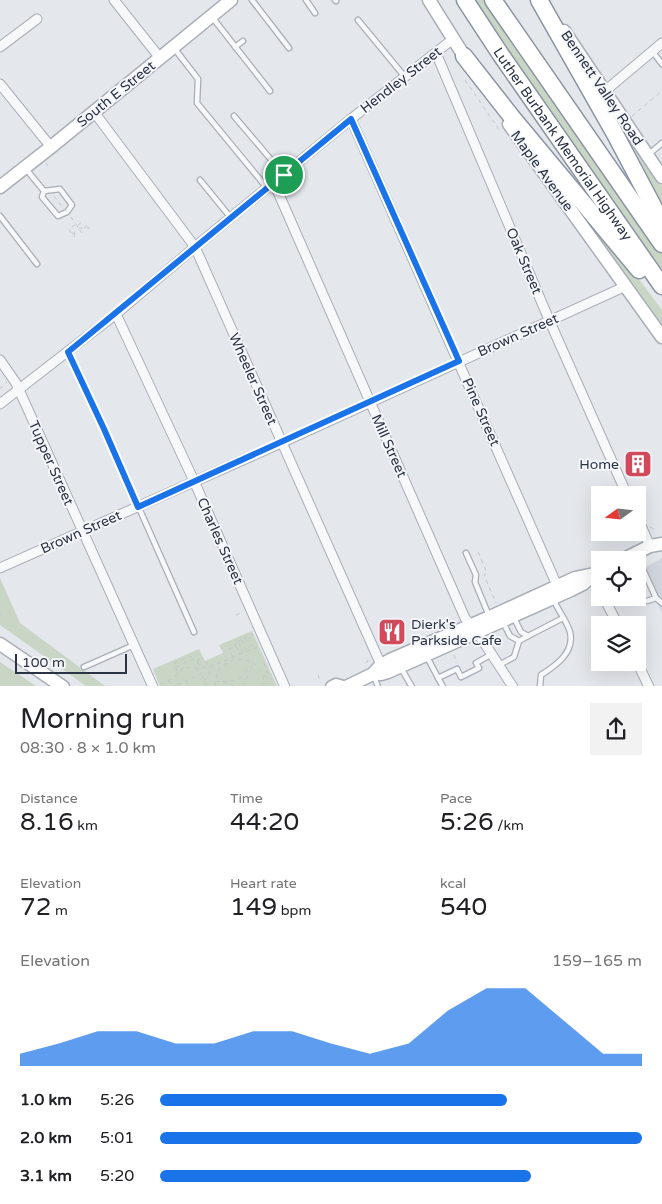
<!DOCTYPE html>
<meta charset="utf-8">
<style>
body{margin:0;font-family:"Varela Round",sans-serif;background:#f2f2f2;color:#202124;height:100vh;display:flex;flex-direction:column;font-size:19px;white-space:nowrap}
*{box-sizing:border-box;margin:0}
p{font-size:16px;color:#757577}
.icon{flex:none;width:28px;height:28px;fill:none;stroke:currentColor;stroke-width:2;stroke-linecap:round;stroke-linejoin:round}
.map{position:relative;height:686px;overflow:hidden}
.sheet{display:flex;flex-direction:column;background:#fff;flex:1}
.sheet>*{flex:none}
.needle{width:32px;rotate:255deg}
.controls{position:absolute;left:591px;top:486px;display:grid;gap:10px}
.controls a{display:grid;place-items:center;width:55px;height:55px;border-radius:0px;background:#fff;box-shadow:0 5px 20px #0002;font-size:25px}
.scale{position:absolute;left:15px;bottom:12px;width:112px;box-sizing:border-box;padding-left:5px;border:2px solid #2b3445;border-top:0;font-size:14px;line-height:18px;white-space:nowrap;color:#2b3445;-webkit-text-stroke:4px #f4f6f9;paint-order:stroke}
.pin{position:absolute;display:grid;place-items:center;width:42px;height:42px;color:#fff;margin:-21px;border:2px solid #fff;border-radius:50%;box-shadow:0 1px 5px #0007}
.round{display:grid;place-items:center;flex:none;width:52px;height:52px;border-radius:0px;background:#f2f2f2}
.overview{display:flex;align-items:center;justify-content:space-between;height:85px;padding:0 20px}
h1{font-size:28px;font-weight:600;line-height:38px}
.metrics{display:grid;grid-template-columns:repeat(3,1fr);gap:8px;height:85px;padding:5px 20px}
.metrics div{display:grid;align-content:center}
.metrics b{font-size:25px;font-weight:600}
.metrics small{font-size:14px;font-weight:400}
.metrics p{font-size:14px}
.chart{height:140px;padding:10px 20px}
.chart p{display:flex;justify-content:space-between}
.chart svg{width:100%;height:90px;margin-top:5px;fill:#1a73e8;opacity:.7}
ul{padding:0 20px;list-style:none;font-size:16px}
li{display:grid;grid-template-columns:80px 60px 1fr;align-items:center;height:38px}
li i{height:12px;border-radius:6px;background:#1a73e8}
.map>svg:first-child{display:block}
</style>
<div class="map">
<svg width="662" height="687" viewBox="0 0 662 687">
<rect width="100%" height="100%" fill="#e4e7ec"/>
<path fill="#d2d6de" d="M662,558v55l-21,-43z"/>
<g fill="#c9d6c5">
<path d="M472,0h15l28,44 147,210v22z"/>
<path d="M620,125l35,49 7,13v19l-25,-52z"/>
<path d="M559,185l82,97 21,28v19z"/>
<path d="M0,578l20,45 85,63h-19l-86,-61z"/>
<path d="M252,631l25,55h-117l-7,-17 46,-20 6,12 18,-8 -4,-8z"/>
<path d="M0,662l36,24h-36z"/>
</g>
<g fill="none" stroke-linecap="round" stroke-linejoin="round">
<defs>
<g id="lane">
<path d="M252,0l37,48"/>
<path d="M306,0l9,13"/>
<path d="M335,0l1,1"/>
<path d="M212,17l58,74"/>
<path d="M358,20l47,57"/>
<path d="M235,47l8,-6"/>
<path d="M174,48l24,31 -1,24 70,85"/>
<path d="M652,51l10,13"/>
<path d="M234,116l50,59"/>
<path d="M648,155l14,-12"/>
<path d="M26,169l18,22 -2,6 16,19 9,-4 5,-7 -12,-16 -16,2"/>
<path d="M200,180l31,38"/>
<path d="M0,216l37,48"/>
<path d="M68,352l36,77 90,203"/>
<path d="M466,553l10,22 -1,7 14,34"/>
<path d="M636,554l20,44 -9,3"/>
<path d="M656,598l6,5"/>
<path d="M514,618l7,14 7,4 35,-18"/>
<path d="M503,622l7,14 9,5 9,-5"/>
<path d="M427,657l16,30"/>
<path d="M499,665l15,-8 5,-16"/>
<path d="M84,667l50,-22"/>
<path d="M401,668l11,19"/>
<path d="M374,676l4,11"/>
<path d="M438,678l19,-9 4,8 18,-9 -3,-5 16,-9"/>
<path d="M540,687l1,-12c14,-9 34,-22 29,-43 -3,-11 -12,-21 -16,-32"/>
</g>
<g id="street">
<path d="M114,0l46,58"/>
<path d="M0,47l37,-28"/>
<path d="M436,53l114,269 77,173"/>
<path d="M0,84l51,63"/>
<path d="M605,91l57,-48"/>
<path d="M94,112l101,135 186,418"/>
<path d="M351,119l208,471"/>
<path d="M274,183l191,435 18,23 30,46"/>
<path d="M116,314l78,167 91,206"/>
<path d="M0,360l16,23 137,304"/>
<path d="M0,404l116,-90 79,-67 156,-128 102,-80"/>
<path d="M638,519l12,27"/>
<path d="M0,568l281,-125 345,-157"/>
<path d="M594,574l6,15"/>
<path d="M604,598l14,27"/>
<path d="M637,662l12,25"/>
</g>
<g id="secondary">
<path d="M429,0l40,64"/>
<path d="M564,31l98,146"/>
<path d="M509,124l153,213"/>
<path d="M0,187l51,-40 180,-147"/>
<path d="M622,560l28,-14 12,-2"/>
<path d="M0,644l63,43"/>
<path d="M373,674h8l7,-2 183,-82 12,-6 9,-8"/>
<path d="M332,687l4,-2 7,2"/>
<path d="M346,687l27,-13 8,-9 9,-5 100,-43 85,-39 19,-4 6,-3"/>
</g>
<g id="highway">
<path id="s1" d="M465,0l36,55 161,231"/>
<path d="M493,0l169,244"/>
<path d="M539,0l76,134 47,89"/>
<path d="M464,56l47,60 128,154"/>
</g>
</defs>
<use href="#lane" stroke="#a9aeb7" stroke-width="7"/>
<use href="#street" stroke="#a9aeb7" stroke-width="11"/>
<use href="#secondary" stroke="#a9aeb7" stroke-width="15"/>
<use href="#highway" stroke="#8b94a3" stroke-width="19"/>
<g stroke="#c2c5cb" stroke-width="1" stroke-dasharray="4 4" stroke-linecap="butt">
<path d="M465,80l35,51"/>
<path d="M632,116l30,-25"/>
<path d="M46,163l2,3"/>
<path d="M54,196l8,11"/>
<path d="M71,217l11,16"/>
<path d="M78,225l6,-5"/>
<path d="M79,228h11"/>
<path d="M84,228l4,-3"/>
<path d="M71,233l-2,-4 6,-4"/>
<path d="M72,234l7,-5"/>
<path d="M74,237l1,-5"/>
<path d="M0,389l7,-7"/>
<path d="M650,527l6,3"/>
<path d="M478,552l9,21 -3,2 12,28"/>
<path d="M0,615l2,-2"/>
<path d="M236,615l6,-3"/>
<path d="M249,637l4,10"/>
<path d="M245,638l5,10"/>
<path d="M242,640l4,10"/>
<path d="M239,643l4,10"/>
<path d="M236,646l4,8"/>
<path d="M454,655l3,8"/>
<path d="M233,657l-4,-8 7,-3 -1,-2 4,-1 -1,-2 14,-7 1,2"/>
<path d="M197,661l4,-3"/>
<path d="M206,661l2,4"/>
<path d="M264,663l5,14"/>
<path d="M366,663l3,-4"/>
<path d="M176,667l18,-8 8,8"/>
<path d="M177,671l-3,-8 18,-7 2,3"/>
<path d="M318,675l3,8"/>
<path d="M202,676l5,11"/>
<path d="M263,676h3l6,3"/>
<path d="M168,681l10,6"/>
<path d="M186,681l3,6"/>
<path d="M204,681l5,-7 1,-6"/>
<path d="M215,682l23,-2 16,-16"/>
<path d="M223,682l15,5"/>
<path d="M160,684c2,-1 5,-2 8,-3 13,-7 12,-19 32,-11"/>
<path d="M177,685l24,-11v-4l3,-3h6l47,-20"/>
<path d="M164,687h7"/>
<path d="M215,687c-1,-37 50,-37 49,0"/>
<path d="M244,687v-3l7,-15"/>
</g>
<use href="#lane" stroke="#f7f8fa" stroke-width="4.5"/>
<use href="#street" stroke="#f7f8fa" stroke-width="9"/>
<use href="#secondary" stroke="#fff" stroke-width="12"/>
<use href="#highway" stroke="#fff" stroke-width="16"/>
</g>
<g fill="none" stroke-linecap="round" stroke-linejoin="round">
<defs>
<path id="route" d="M351,119l108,242 -321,146 -34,-78 -36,-77z"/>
</defs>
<use href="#route" stroke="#fff" stroke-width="10"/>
<use href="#route" stroke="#1a73e8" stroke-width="6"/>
</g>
<defs>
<symbol id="building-square" viewBox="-11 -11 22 22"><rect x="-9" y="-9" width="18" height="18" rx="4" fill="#d1495b" stroke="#f4f6f9"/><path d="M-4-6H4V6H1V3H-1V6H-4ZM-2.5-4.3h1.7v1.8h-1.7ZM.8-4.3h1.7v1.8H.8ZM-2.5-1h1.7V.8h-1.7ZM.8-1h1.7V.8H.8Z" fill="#fff"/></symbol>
<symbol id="restaurant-square" viewBox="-11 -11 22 22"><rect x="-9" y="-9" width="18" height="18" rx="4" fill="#d1495b" stroke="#f4f6f9"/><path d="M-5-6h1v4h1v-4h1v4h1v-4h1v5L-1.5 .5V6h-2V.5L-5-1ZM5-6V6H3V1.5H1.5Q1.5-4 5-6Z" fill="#fff"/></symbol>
</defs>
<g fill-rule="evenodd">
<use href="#building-square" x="622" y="448" width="32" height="32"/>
<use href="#restaurant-square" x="376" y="616" width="32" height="32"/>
</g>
<g text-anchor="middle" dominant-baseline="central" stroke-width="4" stroke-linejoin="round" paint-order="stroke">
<g font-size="14" fill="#2b3445" stroke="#f4f6f9">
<text transform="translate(401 80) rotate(-38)">Hendley Street</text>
<text transform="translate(602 88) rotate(56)">Bennett Valley Road</text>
<text transform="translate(116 94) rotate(-39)">South E Street</text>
<text stroke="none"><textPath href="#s1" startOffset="174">Luther Burbank Memorial Highway</textPath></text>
<text transform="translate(542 171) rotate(54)">Maple Avenue</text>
<text transform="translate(524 261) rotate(67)">Oak Street</text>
<text transform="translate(518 335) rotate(-24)">Brown Street</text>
<text transform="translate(253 379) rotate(66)">Wheeler Street</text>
<text transform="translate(481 412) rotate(66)">Pine Street</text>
<text transform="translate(389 446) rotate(66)">Mill Street</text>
<text transform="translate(51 463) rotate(66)">Tupper Street</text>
<text transform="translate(81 532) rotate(-24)">Brown Street</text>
<text transform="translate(220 541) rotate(66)">Charles Street</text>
</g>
<g font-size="14" fill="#2b3445" stroke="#f4f6f9" text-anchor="end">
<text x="619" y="464">Home</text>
<text x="411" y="624" text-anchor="start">Dierk's<tspan x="411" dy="16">Parkside Cafe</tspan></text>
</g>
</g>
</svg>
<div class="controls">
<a><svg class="needle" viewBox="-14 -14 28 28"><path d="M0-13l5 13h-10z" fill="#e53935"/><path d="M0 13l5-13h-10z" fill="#757577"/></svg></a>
<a><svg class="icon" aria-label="locate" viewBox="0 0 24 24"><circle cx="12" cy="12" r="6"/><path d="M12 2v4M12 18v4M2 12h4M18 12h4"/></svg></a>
<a><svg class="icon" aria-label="layers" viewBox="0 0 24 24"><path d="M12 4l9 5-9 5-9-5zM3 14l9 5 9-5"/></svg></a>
</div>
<div class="scale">100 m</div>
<div class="pin" style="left:284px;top:175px;background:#1e9e55"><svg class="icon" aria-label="arrive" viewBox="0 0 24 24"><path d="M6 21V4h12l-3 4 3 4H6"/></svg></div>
</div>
<section class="sheet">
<div class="overview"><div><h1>Morning run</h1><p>08:30 · 8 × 1.0 km</p></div><a class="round"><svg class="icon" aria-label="share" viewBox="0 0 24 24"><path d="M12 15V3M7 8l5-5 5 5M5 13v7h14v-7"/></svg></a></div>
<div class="metrics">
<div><p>Distance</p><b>8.16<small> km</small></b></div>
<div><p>Time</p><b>44:20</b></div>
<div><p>Pace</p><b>5:26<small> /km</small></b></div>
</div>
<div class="metrics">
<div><p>Elevation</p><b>72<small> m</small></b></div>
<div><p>Heart rate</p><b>149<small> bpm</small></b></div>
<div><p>kcal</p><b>540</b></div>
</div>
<div class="chart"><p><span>Elevation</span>159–165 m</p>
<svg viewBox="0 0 160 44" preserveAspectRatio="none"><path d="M0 44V38L10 33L20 27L30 27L40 33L50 33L60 27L70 27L80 33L90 38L100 33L110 17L120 6L130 6L140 22L150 38L160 38V44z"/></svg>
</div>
<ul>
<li><b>1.0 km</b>5:26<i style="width:72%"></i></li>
<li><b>2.0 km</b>5:01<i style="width:100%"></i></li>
<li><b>3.1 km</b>5:20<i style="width:77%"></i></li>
</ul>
</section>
